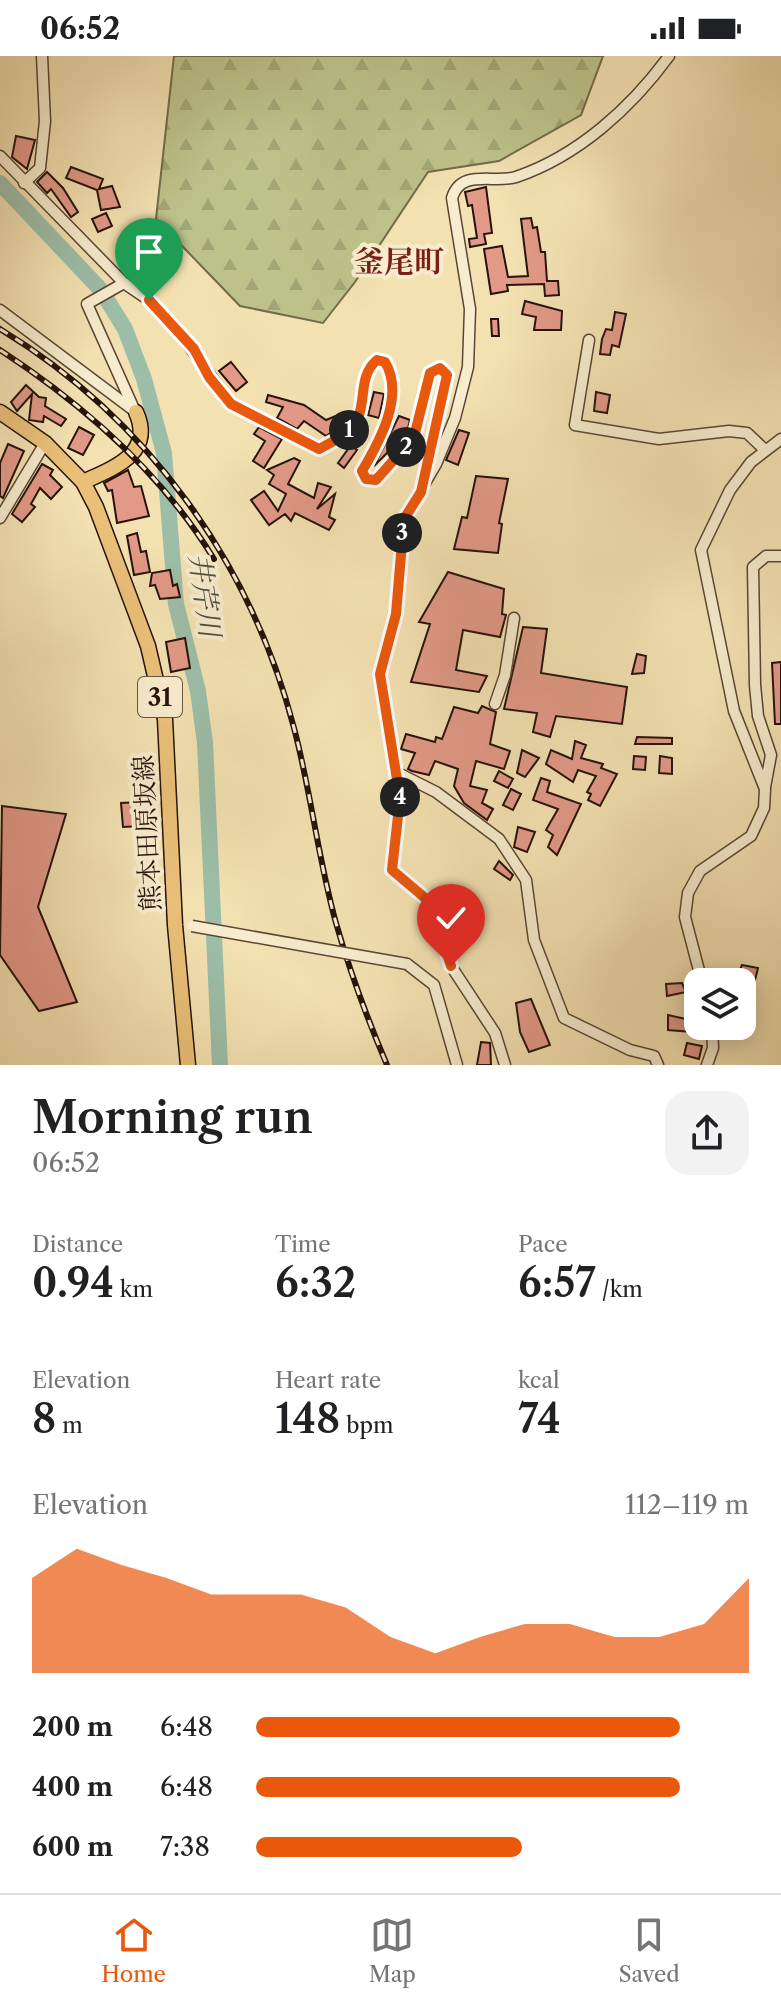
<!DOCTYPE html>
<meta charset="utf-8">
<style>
body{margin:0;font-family:"Libre Caslon Text","Noto Serif JP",serif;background:#f2f2f2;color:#202124;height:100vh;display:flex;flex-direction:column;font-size:30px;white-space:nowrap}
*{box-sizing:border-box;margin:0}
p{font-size:26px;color:#757577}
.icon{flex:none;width:44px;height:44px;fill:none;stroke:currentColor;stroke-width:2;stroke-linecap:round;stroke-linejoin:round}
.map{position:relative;height:1009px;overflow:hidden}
.details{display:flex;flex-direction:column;background:#fff;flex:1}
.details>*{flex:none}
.controls{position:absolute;left:684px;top:912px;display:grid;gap:16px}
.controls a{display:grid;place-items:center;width:72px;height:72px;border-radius:16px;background:#fff;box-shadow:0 4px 20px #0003;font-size:40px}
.pin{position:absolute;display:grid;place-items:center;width:68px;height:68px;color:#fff;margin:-82px -34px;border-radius:50% 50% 50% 0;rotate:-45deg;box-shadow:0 0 8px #0007}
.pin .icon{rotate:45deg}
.km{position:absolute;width:40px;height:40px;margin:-20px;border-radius:50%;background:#222;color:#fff;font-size:22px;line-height:40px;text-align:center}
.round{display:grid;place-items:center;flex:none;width:84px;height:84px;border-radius:24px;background:#f2f2f2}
.headline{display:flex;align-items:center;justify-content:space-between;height:136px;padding:0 32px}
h1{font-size:44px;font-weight:600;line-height:60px}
.figures{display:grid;grid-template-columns:repeat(3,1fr);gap:12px;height:136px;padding:8px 32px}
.figures div{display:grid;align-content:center}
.figures b{font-size:40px;font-weight:600}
.figures small{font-size:22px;font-weight:400}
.figures p{font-size:22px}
.chart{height:224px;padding:16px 32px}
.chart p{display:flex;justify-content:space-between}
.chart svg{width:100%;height:144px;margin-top:8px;fill:#ea580c;opacity:.7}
ul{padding:0 32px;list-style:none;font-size:26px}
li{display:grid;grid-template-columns:128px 96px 1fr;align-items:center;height:60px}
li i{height:20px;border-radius:10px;background:#ea580c}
.status{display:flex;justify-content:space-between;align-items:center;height:56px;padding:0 40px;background:#fff;direction:ltr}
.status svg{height:22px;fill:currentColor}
.tab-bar{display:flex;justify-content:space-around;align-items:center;height:112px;border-top:2px solid #e0e0e0;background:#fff;font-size:22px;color:#757577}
.tab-bar a{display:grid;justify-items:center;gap:4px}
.tab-bar .on{color:#ea580c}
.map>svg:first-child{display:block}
</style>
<div class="status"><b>06:52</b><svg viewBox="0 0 49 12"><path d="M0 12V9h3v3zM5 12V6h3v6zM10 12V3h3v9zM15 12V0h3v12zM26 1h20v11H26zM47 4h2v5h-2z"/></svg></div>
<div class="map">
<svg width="781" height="1009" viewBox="0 0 781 1009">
<defs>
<pattern id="forest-firs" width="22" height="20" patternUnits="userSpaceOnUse" patternTransform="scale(2)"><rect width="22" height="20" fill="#bdc28a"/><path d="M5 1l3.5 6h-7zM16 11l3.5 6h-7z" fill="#a2a676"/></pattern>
</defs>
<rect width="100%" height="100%" fill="#f3e1b2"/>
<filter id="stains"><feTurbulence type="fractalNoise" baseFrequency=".0025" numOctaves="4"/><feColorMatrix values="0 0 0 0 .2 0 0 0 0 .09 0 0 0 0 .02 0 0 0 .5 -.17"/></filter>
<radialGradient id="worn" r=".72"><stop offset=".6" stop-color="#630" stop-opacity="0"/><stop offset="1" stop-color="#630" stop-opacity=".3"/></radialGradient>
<path fill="url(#forest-firs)" stroke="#726a4a" stroke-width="2" d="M174,0h429l-22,59 -82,46 -71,11 -73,110 -32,41 -83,-17 -84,-87z"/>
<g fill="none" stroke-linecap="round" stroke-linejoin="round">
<path stroke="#9cbea8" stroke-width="16" d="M0,127l101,107 24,39 19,50 20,74 12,151 22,87 7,52 15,322"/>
</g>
<g fill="#e29987" stroke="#26130b" stroke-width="2">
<path d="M16,80l19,4 -8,29 -15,-12z"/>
<path d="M71,111l32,12 -4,10 13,-3 8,21 -19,3 -4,-20 -31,-12z"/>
<path d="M47,116l16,16 15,24 -7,5 -20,-28 -4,4 -10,-11z"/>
<path d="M486,131l6,46 -8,1 2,10 -16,3 -1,-8 8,-1 -5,-33 -4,1 -3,-14z"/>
<path d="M106,157l6,13 -14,6 -6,-13z"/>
<path d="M531,162l2,10 4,-1 4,25h4l2,29h11l1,14 -14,1 -1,-12 -37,1 1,6 -17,3 -7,-45 18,-3 6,31 20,-1 -7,-57z"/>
<path d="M525,245l37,10 -1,19h-27l2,-13 -14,-3z"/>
<path d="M615,256l11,2 -7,33 -7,-2 -2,10 -10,-1 2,-15 4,-10 6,1z"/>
<path d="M491,263h7l1,17h-7z"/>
<path d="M231,306l16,20 -11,9 -17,-20z"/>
<path d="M26,329l13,12 7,1 -1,8 21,13 -5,7 -17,-10 -1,6 -14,-2 3,-26 -15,17 -6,-9z"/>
<path d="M374,336l10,2 -5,24 -11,-3z"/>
<path d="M596,336l14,3 -3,18 -13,-2z"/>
<path d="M268,339l36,10 22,15 17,-7 1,11 -18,12 -22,-15 -7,8 -20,-11 6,-11 -17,-5z"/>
<path d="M399,360l11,4 -3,13 -33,33z"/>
<path d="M79,371l15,8 -11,20 -15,-7z"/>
<path d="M259,371l23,12 -18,29 -11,-7 12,-20 -11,-7z"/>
<path d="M459,374l10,3 -11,32 -12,-5z"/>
<path d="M8,388l16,7 -21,47 -3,-2v-33z"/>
<path d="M351,389l6,5 -13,18 -6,-5z"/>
<path d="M294,402l6,3 -12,23 26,14 4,-15 13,4 -14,22 18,-15 -6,23 6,3 -6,10 -34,-17 -4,8 -6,-7 -16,11 -18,-25 13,-9 14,20 8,-17 -17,-10 5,-9 -7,-5z"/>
<path d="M42,408l11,6 -3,5 12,12 -11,12 -11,-11 -9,16 4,3 -13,15 -10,-8z"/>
<path d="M128,414l6,17 7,-1 8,30 -32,7 -5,-33 -4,1 -4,-8z"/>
<path d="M476,420l32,3 -9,44 3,1 -4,29 -44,-4 8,-32 5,1z"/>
<path d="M137,477l4,19 5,-1 4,21 -16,3 -7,-39z"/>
<path d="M170,514l3,16 4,-2 3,13 -20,2 -5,-14 -5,1 2,-13z"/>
<path d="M448,516l56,17 -2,25 4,1 -6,22 -37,-7 -7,40 31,6 -8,16 -68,-10 19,-58 -11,-2z"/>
<path d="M523,571l24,2 -6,44 86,14 -5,37 -66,-8 -6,21 -17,-5 4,-19 -33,-4z"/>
<path d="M185,582l5,30 -19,4 -5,-30z"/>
<path d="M637,598l9,2 -2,17 -12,1z"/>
<path d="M781,606v62h-6l-3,-61z"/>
<path d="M482,650l14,6 -6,32 20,7 -6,18 -28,-8 -6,25 17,4 -5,13 11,6 -6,11 -23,-17 -10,-17 4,-17 -23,-8 -6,14 -17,-4 -4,-2 7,-16 -14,-4 5,-15 29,8 1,-5 6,2 12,-32 24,6z"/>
<path d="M637,681l35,1v6h-37z"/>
<path d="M575,685l11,4 -5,13 22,6 -2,4 16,6 -17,32 -12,-6 3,-6 -4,-2 9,-16 -18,-6 -5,12 -27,-18 5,-14 21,9z"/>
<path d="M522,694l17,8 -14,19 -8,-4z"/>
<path d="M634,700l12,1 -1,13 -12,-1z"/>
<path d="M660,700l12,2v16l-13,-1z"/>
<path d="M499,715l14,8 -5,9 -14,-7z"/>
<path d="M541,722l9,3 -3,11 34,12 -24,51 -9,-8 5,-12 -7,-5 12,-21 -25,-9z"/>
<path d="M511,733l10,5 -8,16 -10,-5z"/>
<path d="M140,746l2,24 -19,1 -2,-24z"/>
<path d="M2,750l64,8 -28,93 39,95 -38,9 -39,-56z"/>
<path d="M518,771l17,5 -8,20 -13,-5z"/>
<path d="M499,805l14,14 -3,5 -16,-11z"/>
<path d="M742,909l16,3 -13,53 -3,-39 -7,-1z"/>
<path d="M682,927l4,9 -19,4 -1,-12z"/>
<path d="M531,943l19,46 -21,7 -9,-20 -4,-29z"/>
<path d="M668,959l22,5 6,6 -4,6 -24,-2z"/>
<path d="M481,986l9,1 1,22h-14z"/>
<path d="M687,987l15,3 -3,13 -15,-4z"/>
</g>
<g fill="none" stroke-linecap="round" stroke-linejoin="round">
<defs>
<g id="minor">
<path d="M0,100l124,127 25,17 25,25 57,79 88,45c13,-7 33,-16 39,-31 8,-20 1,-43 19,-58l8,2c20,33 -5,79 -23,109l4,8 10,1 38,-43 16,-64 10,-5 7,7 -23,104"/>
<path d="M24,127l16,-15 5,-47 -3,-65"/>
<path d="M124,227l-37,21 47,105"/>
<path d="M0,254l136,102"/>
<path d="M589,284l-14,85 84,14 70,-8 18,2 18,17"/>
<path d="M0,462l45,-75"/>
<path d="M495,648l10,-29 9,-57"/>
<path d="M398,717l38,19 63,47 27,41 8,60 30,78 66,32 24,6 4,9"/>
<path d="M765,731l6,-32 -13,-39 -3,-31 -2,-118 13,-11h15"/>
<path d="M407,908l27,21 23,80"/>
<path d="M702,926l-17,-65 3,-24 12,-22 51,-35 13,-28 1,-19 -31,-78 -33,-161 29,-60 21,-28 30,-23"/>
<path d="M505,1009l-10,-32 -44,-67 -20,-63 -39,-33 8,-72 -20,-124 16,-60 8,-95 32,-55 19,-46 13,-51 2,-58 -18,-111c9,-30 42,-14 64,-21 62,-21 115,-69 153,-121"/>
<path d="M707,1009l6,-17 -1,-22"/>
</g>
<g id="major">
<path d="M0,356l45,31 38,39 13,25 52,139 17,73 10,206 13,140"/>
<path d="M83,426c30,-14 72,-28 53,-70"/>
</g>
</defs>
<use href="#minor" stroke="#594635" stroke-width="13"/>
<use href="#major" stroke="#26130b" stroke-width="17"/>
<use href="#minor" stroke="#f7eccd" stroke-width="10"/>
<use href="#major" stroke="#eac079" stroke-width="14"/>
<defs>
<g id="rail">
<path d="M0,273c147,89 251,234 294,399 17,64 24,131 42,195 14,49 31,95 51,142"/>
<path d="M0,294c84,55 161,122 214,209"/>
</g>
</defs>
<use href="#rail" stroke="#26130b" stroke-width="6"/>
<use href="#rail" stroke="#f7eccd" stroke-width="3" stroke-dasharray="9" stroke-linecap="butt"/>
<defs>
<path id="minor-bridge" d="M192,870l215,38"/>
</defs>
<use href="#minor-bridge" stroke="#594635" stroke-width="13" stroke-linecap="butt"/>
<use href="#minor-bridge" stroke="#f7eccd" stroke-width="10"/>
</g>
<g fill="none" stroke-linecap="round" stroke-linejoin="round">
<defs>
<path id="route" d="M149,244l45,49 15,28 22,27 88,45c13,-7 33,-16 39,-31 8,-20 1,-43 19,-58l8,2c20,33 -5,79 -23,109l4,8 10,1 38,-43 16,-64 10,-5 7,7 -26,117 -17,27 -8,95 -16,60 20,124 -8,72 39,33 20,63"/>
</defs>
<use href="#route" stroke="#fff" stroke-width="16"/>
<use href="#route" stroke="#ea580c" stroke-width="10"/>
</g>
<g text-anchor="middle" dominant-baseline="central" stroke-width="8" stroke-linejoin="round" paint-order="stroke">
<rect fill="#f7eccd" stroke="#655445" stroke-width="2" x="138" y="621" width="44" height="40" rx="6"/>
<g font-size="24" font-weight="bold" fill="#26130b">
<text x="160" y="641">31</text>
</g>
<g font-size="26" fill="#26130b" stroke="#f7eccd">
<text transform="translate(147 777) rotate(-93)">熊本田原坂線</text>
</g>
<g font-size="28" font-style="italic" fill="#4f4f42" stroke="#f7eccd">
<text transform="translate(205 539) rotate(82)">井芹川</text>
</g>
<g font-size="30" font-weight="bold" fill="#7a1f14" stroke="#f7eccd">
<text x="399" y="205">釜尾町</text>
</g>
</g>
<rect width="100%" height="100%" filter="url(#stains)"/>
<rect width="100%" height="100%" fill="url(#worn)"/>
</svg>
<div class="controls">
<a><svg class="icon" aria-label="layers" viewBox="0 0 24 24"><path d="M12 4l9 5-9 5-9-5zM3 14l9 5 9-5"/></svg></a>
</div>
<div class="pin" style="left:149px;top:244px;background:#1e9e55"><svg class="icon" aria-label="arrive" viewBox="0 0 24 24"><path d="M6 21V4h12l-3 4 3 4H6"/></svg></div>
<div class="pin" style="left:451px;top:910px;background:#d93025"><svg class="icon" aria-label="check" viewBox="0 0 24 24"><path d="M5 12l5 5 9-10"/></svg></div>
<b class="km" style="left:349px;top:374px">1</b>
<b class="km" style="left:406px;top:391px">2</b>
<b class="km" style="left:402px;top:477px">3</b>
<b class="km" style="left:400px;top:741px">4</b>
</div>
<section class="details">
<div class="headline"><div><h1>Morning run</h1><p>06:52</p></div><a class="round"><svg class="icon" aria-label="share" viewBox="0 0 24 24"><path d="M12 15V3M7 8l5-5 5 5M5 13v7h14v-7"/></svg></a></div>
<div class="figures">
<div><p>Distance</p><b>0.94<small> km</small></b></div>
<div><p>Time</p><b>6:32</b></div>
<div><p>Pace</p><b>6:57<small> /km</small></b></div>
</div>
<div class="figures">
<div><p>Elevation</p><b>8<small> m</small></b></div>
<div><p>Heart rate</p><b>148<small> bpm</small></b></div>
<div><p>kcal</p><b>74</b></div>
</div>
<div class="chart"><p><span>Elevation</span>112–119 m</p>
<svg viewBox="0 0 160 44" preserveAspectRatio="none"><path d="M0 44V15L10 6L20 11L30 15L40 20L50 20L60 20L70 24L80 33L90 38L100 33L110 29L120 29L130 33L140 33L150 29L160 15V44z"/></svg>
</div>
<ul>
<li><b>200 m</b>6:48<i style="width:86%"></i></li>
<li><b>400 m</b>6:48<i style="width:86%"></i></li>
<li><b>600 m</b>7:38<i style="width:54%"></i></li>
</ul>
</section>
<nav class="tab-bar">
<a class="on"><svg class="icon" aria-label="home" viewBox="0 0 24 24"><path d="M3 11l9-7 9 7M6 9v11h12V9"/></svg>Home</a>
<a><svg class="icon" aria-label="map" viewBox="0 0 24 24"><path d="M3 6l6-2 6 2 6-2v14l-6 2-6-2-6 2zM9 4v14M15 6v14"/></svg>Map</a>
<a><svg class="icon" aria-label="saved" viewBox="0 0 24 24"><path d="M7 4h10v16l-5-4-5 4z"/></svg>Saved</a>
</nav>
